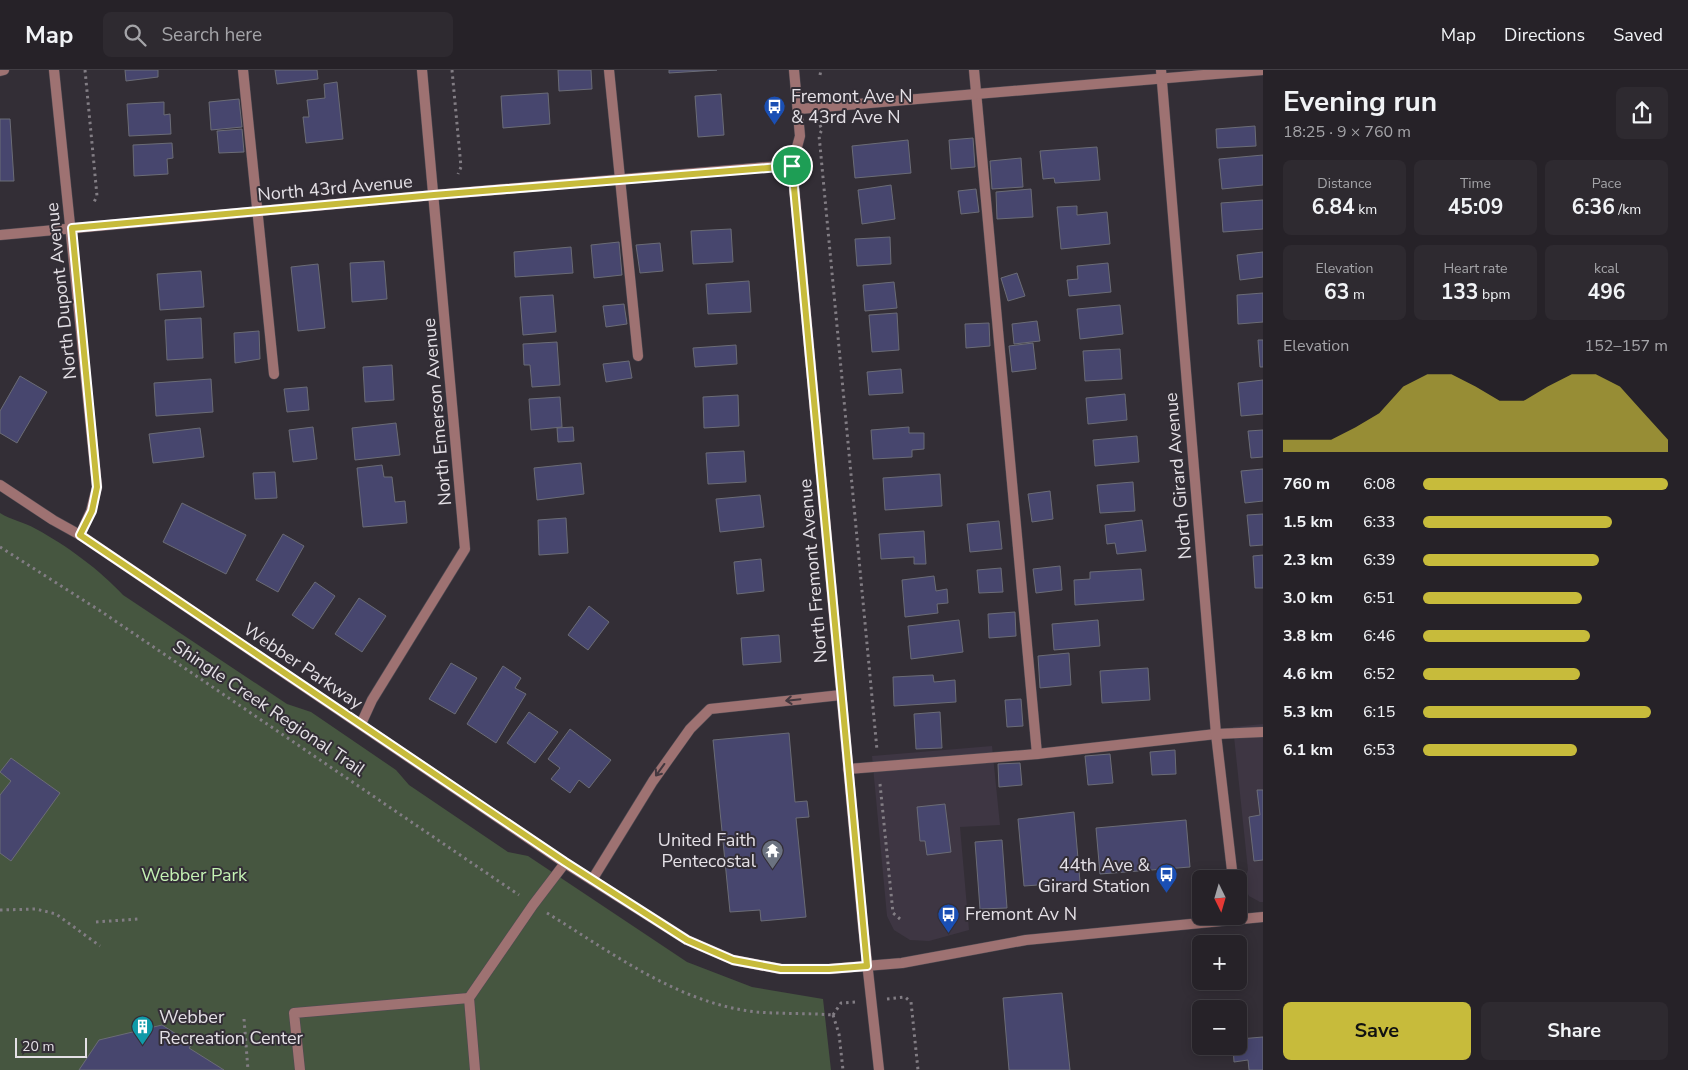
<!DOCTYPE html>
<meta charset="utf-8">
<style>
body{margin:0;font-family:"Nunito Sans",sans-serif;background:#2e2a30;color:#f1f3f6;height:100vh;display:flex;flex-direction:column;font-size:19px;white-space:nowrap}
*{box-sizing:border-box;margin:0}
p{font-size:16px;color:#a4a4a8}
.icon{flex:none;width:28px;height:28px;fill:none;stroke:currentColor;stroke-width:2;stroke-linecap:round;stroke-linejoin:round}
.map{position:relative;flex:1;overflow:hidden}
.sheet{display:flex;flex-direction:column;background:#262228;width:425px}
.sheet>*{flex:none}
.needle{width:32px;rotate:175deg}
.buttons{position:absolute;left:1192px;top:800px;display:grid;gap:10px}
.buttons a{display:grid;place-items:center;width:55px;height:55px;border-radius:8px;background:#262228;box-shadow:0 2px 12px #0003,0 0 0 1px #423f45;font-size:25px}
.scale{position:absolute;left:15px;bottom:12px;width:72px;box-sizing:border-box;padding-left:5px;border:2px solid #e4e0e6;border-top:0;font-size:14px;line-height:18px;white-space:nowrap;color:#e4e0e6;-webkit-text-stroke:4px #332e36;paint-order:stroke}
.pin{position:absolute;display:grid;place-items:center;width:42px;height:42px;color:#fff;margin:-21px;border:2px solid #fff;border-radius:50%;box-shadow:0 1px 5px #0007}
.round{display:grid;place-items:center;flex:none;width:52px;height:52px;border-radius:8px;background:#2e2a30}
.head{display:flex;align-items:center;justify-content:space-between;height:85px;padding:0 20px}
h1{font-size:28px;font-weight:700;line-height:38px}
.metrics{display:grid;grid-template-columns:repeat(3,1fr);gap:8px;height:85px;padding:5px 20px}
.metrics div{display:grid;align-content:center;border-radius:8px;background:#2e2a30;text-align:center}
.metrics b{font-size:21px;font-weight:700}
.metrics small{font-size:14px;font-weight:400}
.metrics p{font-size:14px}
.chart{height:140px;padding:10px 20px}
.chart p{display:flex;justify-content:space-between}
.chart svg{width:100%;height:90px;margin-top:5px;fill:#c7bb3b;opacity:.7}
.cta{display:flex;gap:10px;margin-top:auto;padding:10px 20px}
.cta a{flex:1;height:58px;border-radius:8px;background:#c7bb3b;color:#111;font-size:20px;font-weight:700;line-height:58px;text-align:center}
.cta a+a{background:#2e2a30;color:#f1f3f6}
ul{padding:0 20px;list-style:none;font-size:16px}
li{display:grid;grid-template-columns:80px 60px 1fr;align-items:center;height:38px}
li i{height:12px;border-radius:6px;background:#c7bb3b}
header{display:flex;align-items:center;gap:30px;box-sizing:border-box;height:70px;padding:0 25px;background:#262228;border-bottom:1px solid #423f45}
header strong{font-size:24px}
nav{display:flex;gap:28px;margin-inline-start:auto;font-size:18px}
.search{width:350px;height:45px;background:#2e2a30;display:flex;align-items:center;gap:12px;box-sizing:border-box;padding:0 18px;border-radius:8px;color:#a4a4a8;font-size:19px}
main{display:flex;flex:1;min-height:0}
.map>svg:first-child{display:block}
</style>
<header>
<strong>Map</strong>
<div class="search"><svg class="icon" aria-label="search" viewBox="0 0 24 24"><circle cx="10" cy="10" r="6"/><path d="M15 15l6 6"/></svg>Search here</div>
<nav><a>Map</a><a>Directions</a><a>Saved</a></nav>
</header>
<main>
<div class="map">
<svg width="1263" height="1000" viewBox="0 0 1263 1000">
<rect width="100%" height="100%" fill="#332e36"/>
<g fill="#3e3643">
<path d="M1263,654v178h-3l-11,-6 -6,-12 5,-14 -15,-143z"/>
<path d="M992,676l8,79 -40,2 9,103 -40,11 -19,-1 -16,-10 -7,-14 -15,-160z"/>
</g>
<path fill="#465640" d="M0,443c11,7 24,9 36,16 30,16 64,41 87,66l164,109 24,8 85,58 13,15 99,67 20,4 159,106 65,25 71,12 8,71h-831z"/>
<g fill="#47466e" stroke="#6b6c76">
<path d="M125,0h33v7l-32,4z"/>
<path d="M275,0h42l1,9 -41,5z"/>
<path d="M558,0h33l1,19 -33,2z"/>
<path d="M669,0h48l-48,3z"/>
<path d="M337,12l6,57 -37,4 -3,-26h6l-2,-17 18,-2 -1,-14z"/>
<path d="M548,23l2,31 -47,4 -2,-32z"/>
<path d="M721,24l3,41 -26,2 -3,-41z"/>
<path d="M239,29l3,28 -31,3 -2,-28z"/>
<path d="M164,32v13l6,-1 1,20 -42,2 -2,-32z"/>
<path d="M0,49h10l4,62h-14z"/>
<path d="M1255,56l1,20 -39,2 -1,-19z"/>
<path d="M242,59l2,23 -25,1 -2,-22z"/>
<path d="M973,68l2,29 -24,2 -2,-29z"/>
<path d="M908,70l3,33 -56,5 -3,-32z"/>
<path d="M172,73l1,15 -6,1 1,15 -34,2 -1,-31z"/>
<path d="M1097,77l3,33 -45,3 -1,-5 -11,1 -3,-28z"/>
<path d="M1263,85v30l-41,4 -3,-30z"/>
<path d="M1021,88l2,29 -31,2 -2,-28z"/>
<path d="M891,115l4,34 -33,5 -4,-34z"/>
<path d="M976,119l3,23 -18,2 -3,-23z"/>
<path d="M1031,119l2,28 -36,2 -1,-27z"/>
<path d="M1263,130v29l-40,3 -2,-29z"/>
<path d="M1077,136v9l30,-3 3,32 -49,5 -4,-42z"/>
<path d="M731,159l2,33 -40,2 -2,-33z"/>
<path d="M890,167l1,27 -34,2 -2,-27z"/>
<path d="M619,172l3,33 -28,3 -3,-33z"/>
<path d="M660,173l3,28 -23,2 -4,-28z"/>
<path d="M571,177l2,26 -58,4 -1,-25z"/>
<path d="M1263,182v25l-23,3 -3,-25z"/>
<path d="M384,191l3,38 -35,3 -2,-39z"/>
<path d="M1108,193l3,29 -42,4 -2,-16 11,-1 -1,-13z"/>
<path d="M318,194l7,64 -27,3 -7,-64z"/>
<path d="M201,201l3,36 -44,3 -3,-36z"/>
<path d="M1017,203l8,23 -17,5 -7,-23z"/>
<path d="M749,211l2,31 -43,2 -2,-30z"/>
<path d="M894,212l3,26 -32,3 -2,-26z"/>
<path d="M1263,223v29l-25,2 -1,-29z"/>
<path d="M553,225l3,37 -33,3 -3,-38z"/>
<path d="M624,234l3,20 -21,3 -3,-21z"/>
<path d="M1120,235l3,29 -43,5 -3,-30z"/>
<path d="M897,243l2,37 -27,2 -3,-37z"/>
<path d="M201,248l2,40 -36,2 -2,-40z"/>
<path d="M1037,251l3,20 -26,3 -2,-20z"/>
<path d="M989,253l1,23 -24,2 -1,-24z"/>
<path d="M259,261l1,28 -25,4 -1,-30z"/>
<path d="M1258,270h5v27h-3z"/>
<path d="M557,272l3,43 -28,2 -2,-22h-6l-1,-21z"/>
<path d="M1033,273l3,26 -24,3 -3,-26z"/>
<path d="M736,275l1,19 -42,3 -2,-19z"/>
<path d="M1120,279l2,30 -37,2 -2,-30z"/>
<path d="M629,291l3,17 -26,4 -3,-18z"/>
<path d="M392,295l2,35 -29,2 -2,-35z"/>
<path d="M901,299l2,24 -34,2 -2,-23z"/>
<path d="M20,306l27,16 -30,51 -17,-10v-22z"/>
<path d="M211,309l2,33 -57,4 -2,-33z"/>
<path d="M1263,310v34l-22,2 -3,-33z"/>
<path d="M307,317l2,23 -22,2 -3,-23z"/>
<path d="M1125,324l2,26 -39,4 -2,-26z"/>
<path d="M738,325l1,31 -35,2 -1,-31z"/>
<path d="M560,327l2,30 -31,3 -2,-31z"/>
<path d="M396,353l4,32 -45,5 -3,-32z"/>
<path d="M313,357l4,32 -24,3 -4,-32z"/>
<path d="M573,357l1,14 -16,1 -1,-14z"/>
<path d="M909,357v6h15v16l-12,1v7l-39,2 -2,-29z"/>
<path d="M200,358l4,29 -51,6 -4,-29z"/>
<path d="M1263,360v27l-12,1 -3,-27z"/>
<path d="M1137,366l2,26 -44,4 -2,-26z"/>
<path d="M744,381l2,31 -38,2 -2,-31z"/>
<path d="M581,393l3,31 -47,6 -3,-32z"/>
<path d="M382,395l2,12h8l3,25 10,-1 2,22 -44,4 -6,-59z"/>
<path d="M1263,399v32l-18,2 -4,-32z"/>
<path d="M275,402l2,26 -22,1 -2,-26z"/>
<path d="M940,404l2,32 -57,4 -2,-32z"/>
<path d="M1133,412l2,29 -35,2 -3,-28z"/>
<path d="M1050,421l3,28 -21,3 -4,-28z"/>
<path d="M760,425l4,32 -44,5 -4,-33z"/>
<path d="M182,433l64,32 -20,39 -63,-32z"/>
<path d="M1263,444v31l-13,1 -3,-31z"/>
<path d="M566,448l2,35 -29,2 -1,-35z"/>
<path d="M1142,450l4,31 -29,3 -2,-11 -8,1 -2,-19z"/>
<path d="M999,451l3,28 -32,3 -3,-28z"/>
<path d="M924,461l2,33h-12v-7l-33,2 -2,-25z"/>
<path d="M283,464l21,12 -26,46 -22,-12z"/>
<path d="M1263,485v33h-8l-2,-32z"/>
<path d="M761,489l3,32 -27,3 -3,-32z"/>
<path d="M1060,496l2,24 -26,3 -3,-24z"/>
<path d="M1001,498l2,24 -24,1 -2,-23z"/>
<path d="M1141,499l3,31 -69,5 -1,-25 16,-1v-7z"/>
<path d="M934,506l2,15 11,-2 1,14 -11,1 1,9 -33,4 -3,-37z"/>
<path d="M315,512l20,14 -22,33 -21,-14z"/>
<path d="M359,528l27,18 -24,36 -27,-18z"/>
<path d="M589,536l20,16 -21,28 -20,-15z"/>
<path d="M1015,542l1,24 -27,2 -1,-24z"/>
<path d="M959,550l4,32 -52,7 -3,-33z"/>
<path d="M1098,550l2,26 -46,4 -2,-26z"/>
<path d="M779,565l2,27 -38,3 -2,-27z"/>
<path d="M1069,583l2,32 -31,3 -2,-32z"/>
<path d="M451,593l26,15 -22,36 -26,-15z"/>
<path d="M503,596l18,12 -6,10 11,6 -30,49 -29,-19z"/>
<path d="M1148,598l2,32 -48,3 -2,-32z"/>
<path d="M933,605l1,7 21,-2 1,22 -62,4 -1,-29z"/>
<path d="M1021,629l2,27 -16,1 -2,-27z"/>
<path d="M529,642l29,20 -23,31 -28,-20z"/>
<path d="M940,642l2,36 -26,1 -2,-35z"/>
<path d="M570,659l41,31 -22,28 -10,-8 -9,13 -19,-14 9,-11 -12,-9z"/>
<path d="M789,663l6,69 12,-1 2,16 -13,1 10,99 -45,4 -1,-11 -30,2 -17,-172z"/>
<path d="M1175,680l1,24 -24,1 -2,-23z"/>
<path d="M1110,684l3,29 -25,2 -3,-29z"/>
<path d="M11,688l49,35 -49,68 -11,-8v-58l11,-14 -11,-9z"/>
<path d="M1020,693l2,22 -23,2 -1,-23z"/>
<path d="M1257,720h6v70l-9,1 -5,-44 11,-2z"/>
<path d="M945,734l6,48 -24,3 -2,-14h-5l-3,-34z"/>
<path d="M1074,742l6,70 -56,4 -6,-67z"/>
<path d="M1186,750l4,47 -90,7 -4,-46z"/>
<path d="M1002,770l5,68 -27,1 -5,-67z"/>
<path d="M1062,923l8,77h-61l-6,-72z"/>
<path d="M162,955l30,19 -3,4 35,22h-145l20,-30z"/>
<path d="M1263,967v33h-14l-1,-10 -14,2 -1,-16h6v-7z"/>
</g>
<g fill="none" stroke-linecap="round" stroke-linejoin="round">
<defs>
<g id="service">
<path d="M243,0l31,304"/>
<path d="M609,0l29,286"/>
<path d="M974,0l63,684"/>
<path d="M0,1l4,-1"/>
<path d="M848,699l189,-15 179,-20 47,-2"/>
<path d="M592,810l61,-99 37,-52 20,-20 131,-14"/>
<path d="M300,1000l-6,-57 175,-15"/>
<path d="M475,1000l-6,-72 64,-93 32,-42"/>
</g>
<g id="minor">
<path d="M54,0l43,417 -6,24 -11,24"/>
<path d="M1161,0l55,664 17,145"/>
<path d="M799,39l464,-39"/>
<path d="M0,165l434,-40 358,-30"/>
<path d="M361,654l11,-24 93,-151 -43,-479"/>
</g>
<g id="tertiary">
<path d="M794,0l6,66 -8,29 71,761 16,144"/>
<path d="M0,415l53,35 27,15 485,328 122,77 46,20 48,9h48l73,-6 124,-23 237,-23"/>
</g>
</defs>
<use href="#service" stroke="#4f4a52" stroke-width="11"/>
<use href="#minor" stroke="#4f4a52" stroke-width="11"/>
<use href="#tertiary" stroke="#4f4a52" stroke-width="11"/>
<g stroke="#827d84" stroke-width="3" stroke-dasharray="2.5 4" stroke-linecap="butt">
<path d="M85,0l12,126 -4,8"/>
<path d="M452,0l9,97 -3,7"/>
<path d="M820,5l1,-5"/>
<path d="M820,55l2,5 -3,5 58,615"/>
<path d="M0,477l102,65 417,283"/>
<path d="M880,714l13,129 7,6"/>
<path d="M0,840l36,-1 20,5 44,32"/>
<path d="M547,843c64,39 132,91 210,99 25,2 51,1 76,3"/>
<path d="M96,852l42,-3"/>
<path d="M887,929l18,-2 6,5 7,68"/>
<path d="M833,945l8,-12 14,-1"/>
<path d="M833,945l6,19 4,36"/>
<path d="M244,949l4,51"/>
</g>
<use href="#service" stroke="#9e7272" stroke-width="10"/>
<use href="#minor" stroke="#9e7272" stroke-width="10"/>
<use href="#tertiary" stroke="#9e7272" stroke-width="10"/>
</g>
<defs><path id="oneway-shaft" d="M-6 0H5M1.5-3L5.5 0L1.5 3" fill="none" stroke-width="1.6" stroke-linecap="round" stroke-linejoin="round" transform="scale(1.25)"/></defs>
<g stroke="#43383f">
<use href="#oneway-shaft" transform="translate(793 630) rotate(174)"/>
<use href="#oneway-shaft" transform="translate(660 700) rotate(126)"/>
</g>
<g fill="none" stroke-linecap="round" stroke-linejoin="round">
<defs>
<path id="route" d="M792,96l75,800 -38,3h-48l-48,-9 -46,-20 -122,-78 -485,-327 12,-24 5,-24 -25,-259 362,-33z"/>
</defs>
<use href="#route" stroke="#fff" stroke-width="10"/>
<use href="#route" stroke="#c7bb3b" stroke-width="6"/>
</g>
<defs>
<symbol id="bus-pin" viewBox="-11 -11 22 30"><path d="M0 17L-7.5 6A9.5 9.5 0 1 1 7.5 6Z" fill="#1a4fb4" stroke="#332e36"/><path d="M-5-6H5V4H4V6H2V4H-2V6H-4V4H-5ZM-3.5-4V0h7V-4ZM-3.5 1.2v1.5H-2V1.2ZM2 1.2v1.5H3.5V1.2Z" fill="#fff"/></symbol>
<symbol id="temple-pin" viewBox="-11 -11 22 30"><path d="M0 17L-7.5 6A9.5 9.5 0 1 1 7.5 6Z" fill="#6b7280" stroke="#332e36"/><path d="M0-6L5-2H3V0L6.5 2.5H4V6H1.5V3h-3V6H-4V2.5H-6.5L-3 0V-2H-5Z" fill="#fff"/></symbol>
<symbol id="building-pin" viewBox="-11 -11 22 30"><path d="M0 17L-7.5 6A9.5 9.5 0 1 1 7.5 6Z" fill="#0f9aa8" stroke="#332e36"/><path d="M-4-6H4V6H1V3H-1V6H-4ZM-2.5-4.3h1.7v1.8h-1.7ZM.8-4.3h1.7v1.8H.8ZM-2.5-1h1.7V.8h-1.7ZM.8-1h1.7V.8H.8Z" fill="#fff"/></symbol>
</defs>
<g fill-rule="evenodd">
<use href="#bus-pin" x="762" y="24" width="25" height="34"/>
<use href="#temple-pin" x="760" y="768" width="25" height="34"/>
<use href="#bus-pin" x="1154" y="792" width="25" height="34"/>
<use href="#bus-pin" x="936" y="832" width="25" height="34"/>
<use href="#building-pin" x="130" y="944" width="25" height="34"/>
</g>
<g text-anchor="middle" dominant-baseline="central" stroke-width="4" stroke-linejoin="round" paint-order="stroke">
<g font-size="18" fill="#e4e0e6" stroke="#332e36" text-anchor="start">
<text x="791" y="26">Fremont Ave N<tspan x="791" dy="21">&amp; 43rd Ave N</tspan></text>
<text x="756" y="770" text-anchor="end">United Faith<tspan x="756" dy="21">Pentecostal</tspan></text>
<text x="1150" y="795" text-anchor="end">44th Ave &amp;<tspan x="1150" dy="21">Girard Station</tspan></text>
<text x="965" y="844">Fremont Av N</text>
<text x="159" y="947">Webber<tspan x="159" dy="21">Recreation Center</tspan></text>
</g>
<g font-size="18" fill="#e4e0e6" stroke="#332e36">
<text transform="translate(335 118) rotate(-5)">North 43rd Avenue</text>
<text transform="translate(61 221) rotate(-96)">North Dupont Avenue</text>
<text transform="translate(437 342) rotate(-95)">North Emerson Avenue</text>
<text transform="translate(1178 406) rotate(-95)">North Girard Avenue</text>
<text transform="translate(813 501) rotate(-95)">North Fremont Avenue</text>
<text transform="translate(303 596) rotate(34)">Webber Parkway</text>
<text transform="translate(269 638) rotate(34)">Shingle Creek Regional Trail</text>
</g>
<g font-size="18" fill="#c5f2b4" stroke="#332e36">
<text x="194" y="805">Webber Park</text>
</g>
</g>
</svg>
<div class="buttons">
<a><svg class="needle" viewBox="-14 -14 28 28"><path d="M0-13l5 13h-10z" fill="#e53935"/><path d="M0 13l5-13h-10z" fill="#a4a4a8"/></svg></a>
<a>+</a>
<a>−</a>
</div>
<div class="scale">20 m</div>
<div class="pin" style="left:792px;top:96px;background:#1e9e55"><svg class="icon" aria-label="arrive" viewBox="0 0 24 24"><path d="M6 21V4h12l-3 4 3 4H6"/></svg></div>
</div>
<section class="sheet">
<div class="head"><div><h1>Evening run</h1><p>18:25 · 9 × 760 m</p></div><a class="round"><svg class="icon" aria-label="share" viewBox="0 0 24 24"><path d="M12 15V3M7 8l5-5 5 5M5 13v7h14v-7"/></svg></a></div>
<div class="metrics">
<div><p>Distance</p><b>6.84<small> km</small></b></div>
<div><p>Time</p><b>45:09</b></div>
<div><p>Pace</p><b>6:36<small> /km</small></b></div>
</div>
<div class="metrics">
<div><p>Elevation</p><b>63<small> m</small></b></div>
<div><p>Heart rate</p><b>133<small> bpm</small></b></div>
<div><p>kcal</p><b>496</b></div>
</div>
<div class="chart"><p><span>Elevation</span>152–157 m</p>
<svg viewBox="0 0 160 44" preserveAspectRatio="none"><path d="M0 44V38L10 38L20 38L30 32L40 25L50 12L60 6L70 6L80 12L90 19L100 19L110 12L120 6L130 6L140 12L150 25L160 38V44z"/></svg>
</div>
<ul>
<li><b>760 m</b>6:08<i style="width:100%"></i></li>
<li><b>1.5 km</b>6:33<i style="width:77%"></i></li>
<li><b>2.3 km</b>6:39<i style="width:72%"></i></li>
<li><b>3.0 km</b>6:51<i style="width:65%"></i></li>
<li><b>3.8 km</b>6:46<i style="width:68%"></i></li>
<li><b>4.6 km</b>6:52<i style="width:64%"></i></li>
<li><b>5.3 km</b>6:15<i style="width:93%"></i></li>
<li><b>6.1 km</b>6:53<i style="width:63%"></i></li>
</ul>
<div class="cta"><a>Save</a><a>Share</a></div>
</section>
</main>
